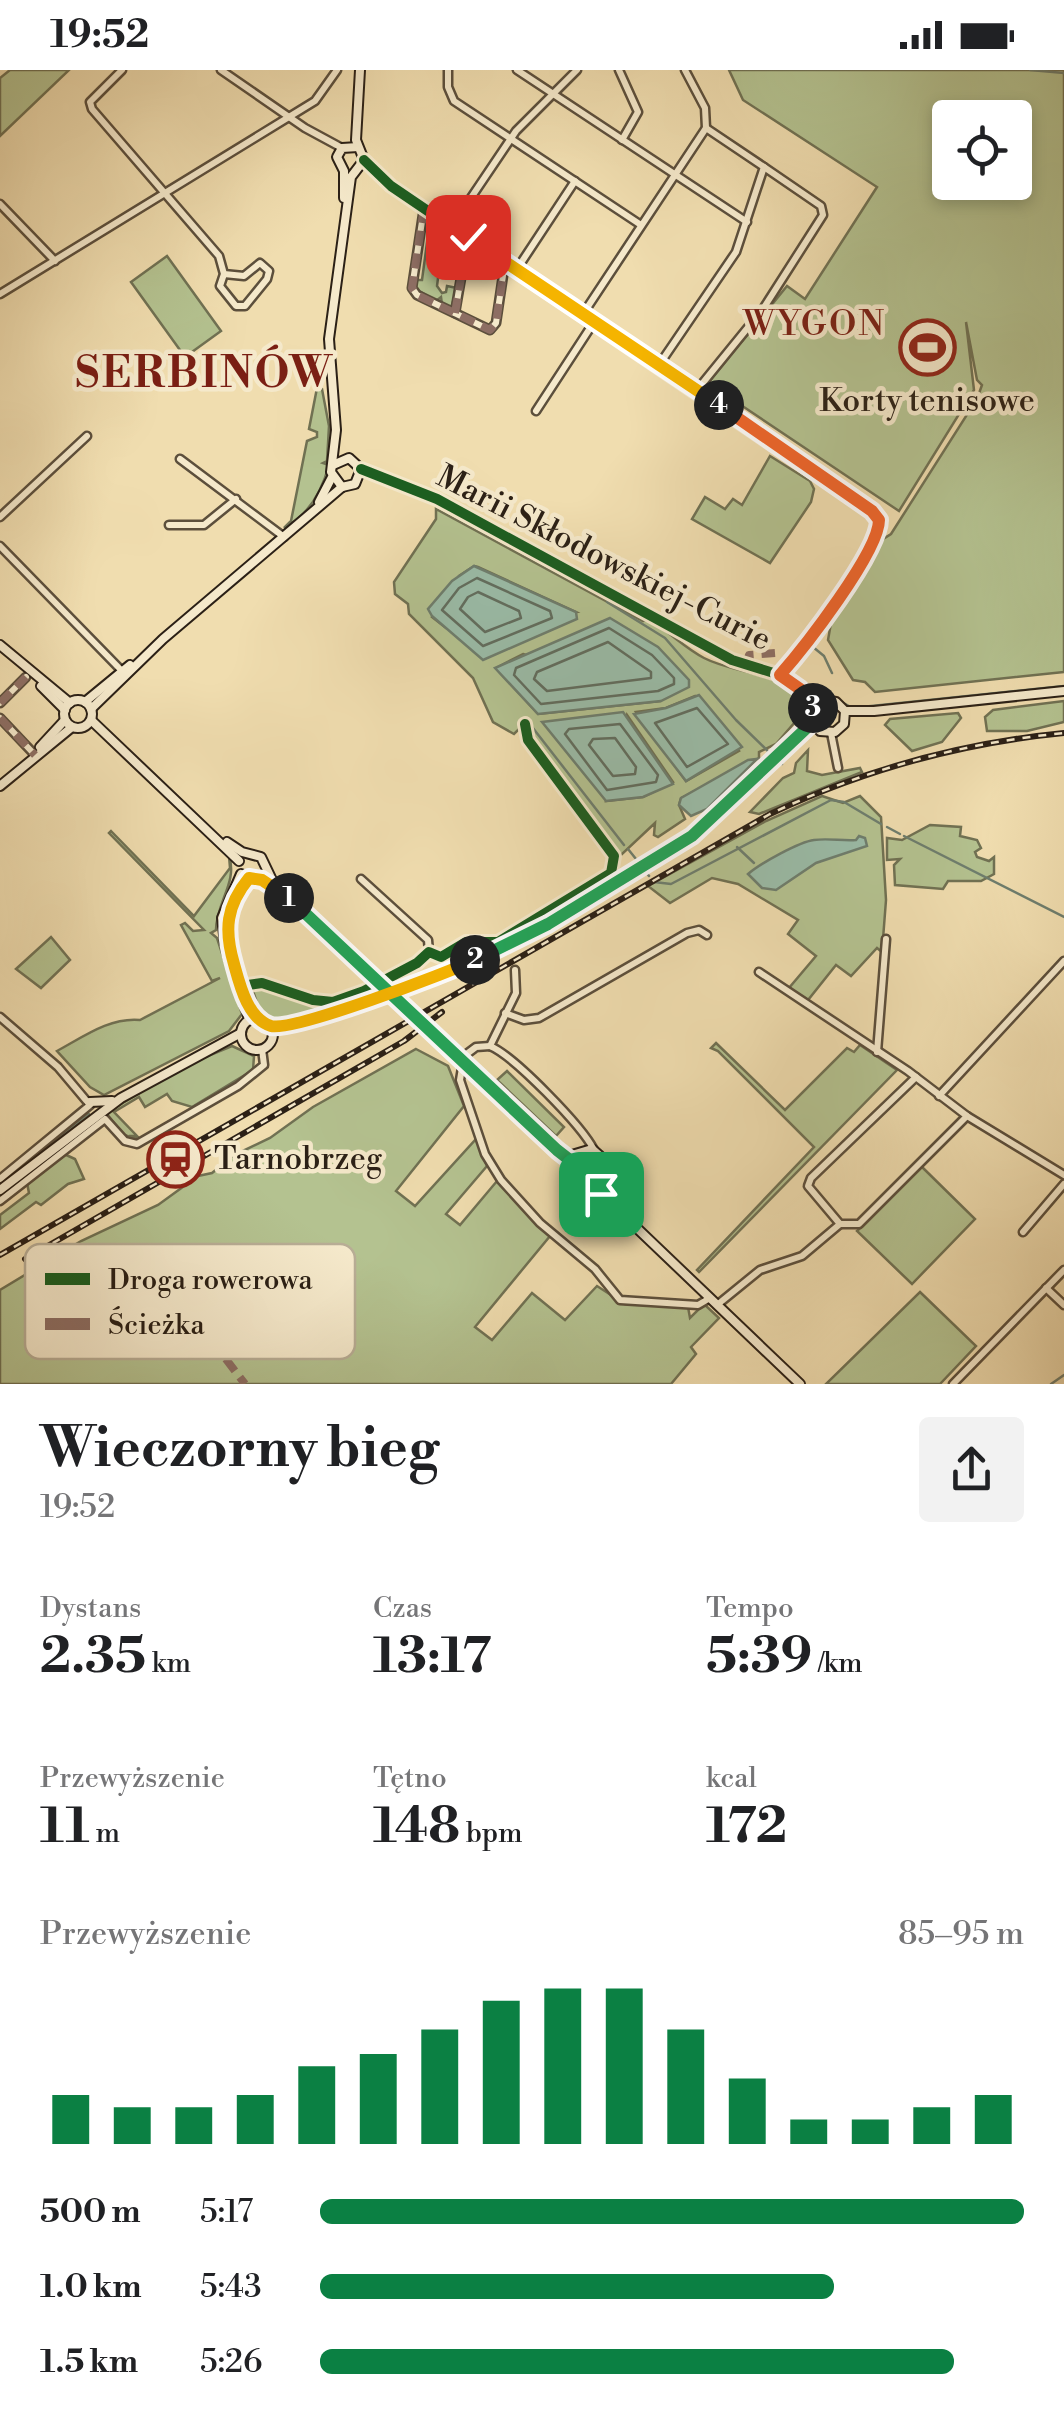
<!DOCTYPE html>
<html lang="pl">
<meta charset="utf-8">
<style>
body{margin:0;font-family:"Libre Bodoni",serif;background:#f2f2f2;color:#202124;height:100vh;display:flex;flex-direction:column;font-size:38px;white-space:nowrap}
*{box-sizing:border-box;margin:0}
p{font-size:32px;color:#757577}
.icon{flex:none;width:55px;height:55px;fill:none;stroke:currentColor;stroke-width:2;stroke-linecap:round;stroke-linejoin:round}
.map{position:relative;height:1314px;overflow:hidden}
.panel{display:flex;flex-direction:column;background:#fff;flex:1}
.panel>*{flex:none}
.controls{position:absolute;left:932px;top:30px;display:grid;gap:20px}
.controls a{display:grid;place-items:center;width:100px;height:100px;border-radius:10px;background:#fff;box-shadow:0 5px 15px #0003;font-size:50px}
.pin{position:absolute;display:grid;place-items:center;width:85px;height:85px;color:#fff;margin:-42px;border-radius:20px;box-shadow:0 5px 15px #0006}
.km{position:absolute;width:50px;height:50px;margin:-25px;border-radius:50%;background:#222;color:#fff;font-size:28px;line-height:50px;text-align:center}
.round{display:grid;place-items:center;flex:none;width:105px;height:105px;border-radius:10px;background:#f2f2f2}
.summary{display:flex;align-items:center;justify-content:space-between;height:170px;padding:0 40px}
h1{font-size:55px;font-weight:700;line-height:75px}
.figures{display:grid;grid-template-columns:repeat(3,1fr);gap:15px;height:170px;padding:10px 40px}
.figures div{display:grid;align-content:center}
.figures b{font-size:50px;font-weight:700}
.figures small{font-size:28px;font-weight:400}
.figures p{font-size:28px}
.chart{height:280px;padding:20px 40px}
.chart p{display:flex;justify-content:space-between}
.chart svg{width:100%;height:180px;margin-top:10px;stroke:#0b8043;stroke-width:6}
ul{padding:0 40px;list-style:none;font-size:32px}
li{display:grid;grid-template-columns:160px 120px 1fr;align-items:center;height:75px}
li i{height:25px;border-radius:12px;background:#0b8043}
.status{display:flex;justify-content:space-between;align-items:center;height:70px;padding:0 50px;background:#fff;direction:ltr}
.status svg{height:28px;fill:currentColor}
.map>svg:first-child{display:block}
</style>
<div class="status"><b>19:52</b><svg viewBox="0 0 49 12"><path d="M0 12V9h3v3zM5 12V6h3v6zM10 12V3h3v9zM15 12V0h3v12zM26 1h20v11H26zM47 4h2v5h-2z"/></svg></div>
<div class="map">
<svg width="1064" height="1314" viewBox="0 0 1064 1314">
<rect width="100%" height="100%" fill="#f0ddaf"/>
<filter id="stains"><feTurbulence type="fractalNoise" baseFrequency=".002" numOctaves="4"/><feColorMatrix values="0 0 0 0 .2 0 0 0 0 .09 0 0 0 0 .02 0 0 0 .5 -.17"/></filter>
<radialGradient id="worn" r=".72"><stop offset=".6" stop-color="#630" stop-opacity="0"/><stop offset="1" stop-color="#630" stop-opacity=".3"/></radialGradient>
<g fill="#b4c290" stroke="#707153" stroke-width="2.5" fill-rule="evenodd">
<path d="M10,0h59l-69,66v-58z"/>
<path d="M729,0h335v602l-189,20 -10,-10 -12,-2 -25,-40 3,-17 49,-82 11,-7 86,-135 5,-14 -5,-5 -11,-58 8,68 -75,121 -191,-128 79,-97 18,13 72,-112 -134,-87zM950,48h65v64h-65z"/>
<path d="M424,149l37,25 -3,15h-7l-3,-10 -7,6 -4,31 5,7 4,-1 1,-6 10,2 -6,20 -9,-4 -1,-7 -5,4 -20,-12v-9h6l7,-52 -5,-2z"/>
<path d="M167,186l54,75 -36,26 -54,-75z"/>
<path d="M317,318l5,1 7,37 -2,35 -4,2 6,2c-7,26 -20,50 -45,63l7,-7 16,-80 10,-4v-5l-8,-3z"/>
<path d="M770,386l40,25 4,8 -3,13 -41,61 -78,-44 13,-22 20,12 8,-10 9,6z"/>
<path d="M436,439l207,112 4,-2c21,11 36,28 57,39 33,17 75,12 98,44l-11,12 4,8 -19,22 -17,8v6l-78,40 -2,7 6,14 -27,18 -4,-2 1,-12 -35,33 -88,-117 -11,-12 -7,7 -21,-12 -20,-44 -64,-64 -1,-10 -13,-10 -1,-12 42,-63zM474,496l4,1 98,45 -130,16 -14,-11 27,-41zM523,584l138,47 -123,13 -42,-46zM695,626l44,55 -53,30 -50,-69 30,-4zM627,645l46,67 -30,15 -37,4z"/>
<path d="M1064,631v21l-37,9h-40l-2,-14 8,-7z"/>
<path d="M958,643l3,5 -19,24 -30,9 -27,-26 5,-6z"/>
<path d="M808,680l-1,21 15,4 38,-7 2,4 -103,42 -9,-2 33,-34 11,-5 2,-10z"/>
<path d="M822,726l21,7 17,-7 21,21 5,83 -4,52 -5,-4 -26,28 -15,-11 -28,35 -19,-12 27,-32 -28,-22 10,-14 -60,-36 -26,-6 -42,25 -22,-17 118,-65z"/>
<path d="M930,755l31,2 -1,9 17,4 4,8 -6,4 2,5 12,4 5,-4v17l-13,7h-33l-5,8 -48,-4 -1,-20 6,-6 -13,1v-22l15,2z"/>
<path d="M111,761l83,85 36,-48 -1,-12c9,26 -13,47 -13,74l-5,3 6,5 25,76 -13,17 -125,64 -14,-8 -33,-36c26,-14 53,-34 83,-31l80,-42 -8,3 -31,-56 4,-2 8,8 11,-1 -95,-97z"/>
<path d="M51,867l19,23 -29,28 -25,-19z"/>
<path d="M261,918l50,17 24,1 -60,17 -19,-12 3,-2 -6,-18z"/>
<path d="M716,973l69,67 62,-62 7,4 6,-7 37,25 -198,202 -2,-2 117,-123 -96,-96 -7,-3z"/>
<path d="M232,976l22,10 -1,14 -61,37 -20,-6 -5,-7 -22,13 -6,-10 -25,15 23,24h-8l9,3 -14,-4 -18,-22 80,-48z"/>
<path d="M416,979l32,17 16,40 -68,85 19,15 62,-68 10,28 -41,48 14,11 37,-44 53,55 -75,91 17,13 40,-47 33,27 32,-34 28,18 63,3 2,11 14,-14 15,14 -28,29 5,7 -25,30h-671v-94l81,-49 77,-36 40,-29 14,-3 22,-18 36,-17 43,-31z"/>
<path d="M507,1001l57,56 -8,9 -59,-56z"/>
<path d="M64,1084l11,5 9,20 -16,5 -27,21 -5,-3 -36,27v-14l29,-22 -2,-10z"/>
<path d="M921,1096l54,53 -63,65 -55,-53z"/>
<path d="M920,1222l56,54 -36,38h-114z"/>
</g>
<g fill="#9abca8" stroke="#6e7e6e" stroke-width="2.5">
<path d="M474,496l102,46 1,7 -94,41 -51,-44 -4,-7 24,-28z"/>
<path d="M610,548l48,29 31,33v7l-28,14 -123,13 -43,-46z"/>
<path d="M699,625l43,52 -56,34 -52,-67 32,-6z"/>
<path d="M623,642l50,72 -30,13 -37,4 -64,-79z"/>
<path d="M757,689l-50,50 -16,7 -12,-11 2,-7 67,-38z"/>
<path d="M859,766l6,2 2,8 -51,17 -40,27 -14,-2 -14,-14c13,-11 51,-32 66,-34 14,-2 28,1 42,0z"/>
</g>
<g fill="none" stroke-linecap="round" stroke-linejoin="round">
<g stroke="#626e5f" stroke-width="2.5">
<path d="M477,508l73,33 2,7 -69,28 -41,-36 17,-22z"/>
<path d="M478,522l41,19 2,7 -36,14 -25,-23 8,-12z"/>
<path d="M609,558l43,27 22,23v6l-16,7 -117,13 -27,-29 2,-7z"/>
<path d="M608,572l43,30v6l-104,13 -13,-12 3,-7z"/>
<path d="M697,638l31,36 -41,23 -32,-44z"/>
<path d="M620,654l38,51 -2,7 -49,8 -42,-56 4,-5z"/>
<path d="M615,668l21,29 -1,7 -22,2 -24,-31 4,-6z"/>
</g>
<g stroke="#6e7e6e" stroke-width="2.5">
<path d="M1030,0l34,3"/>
<path d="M607,532l58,36 71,82 36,35"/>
<path d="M832,603l-8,-17 -11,-9 -22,26c19,19 40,21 61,35l212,-22"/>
<path d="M792,645l13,-13"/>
<path d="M529,653l95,122"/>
<path d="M780,692l2,2"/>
<path d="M887,757l13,7"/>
<path d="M904,766l160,81"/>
<path d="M737,777l17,16"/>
<path d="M628,779l12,15"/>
<path d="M646,802l3,4"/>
<path d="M654,812l17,2 160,-84 13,2 37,22"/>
<path d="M0,1113l89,-69"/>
<path d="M1051,1314l13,-9"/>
</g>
<defs>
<g id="street">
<path d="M122,0l-32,32 2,7 127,147 5,18 -4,12 16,20h9l22,-27 2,-8 -9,-8 -16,13 -20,-2"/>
<path d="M221,0l84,58 37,20"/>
<path d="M448,0v17l6,14 187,124"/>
<path d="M517,0l230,152"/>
<path d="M619,0l19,42 -16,28"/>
<path d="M364,90l27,26 485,329c12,27 -75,137 -96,160"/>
<path d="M0,134l55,57"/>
<path d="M424,138l-12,80 5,7 73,35 6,-7 9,-61"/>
<path d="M452,156l64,-95 61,-61"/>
<path d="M517,199l58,-88"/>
<path d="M0,224l315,-193 22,-31"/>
<path d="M455,243l13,-76"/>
<path d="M583,244l123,-186 -1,-20 -20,-38"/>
<path d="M659,295l77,-113 28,-85 -58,-39"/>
<path d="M697,320l66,-81 60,-94 -2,-9 -57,-39"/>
<path d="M536,341l58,-89"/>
<path d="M180,389l104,78"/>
<path d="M0,447l87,-81"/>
<path d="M169,455h35l32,-26"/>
<path d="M0,476l122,125"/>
<path d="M0,633l26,-26"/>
<path d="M0,648l35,37"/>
<path d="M831,663l7,35"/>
<path d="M361,809l67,61 1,12"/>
<path d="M759,902l149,99 59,45 97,59"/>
<path d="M241,916l21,-3 51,17 20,2 31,-11 53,-28 12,-11 12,5 25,-15h32l113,-69 3,-17 -86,-116 -3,-16"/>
<path d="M505,943l19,7 15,-2 148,-85 12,-3 8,5"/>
<path d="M0,947l58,50 32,38 -90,74"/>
<path d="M490,976l-14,1 -12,9 -4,24 25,74 16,26 39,43 55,46 25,31 78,5 12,-7"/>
<path d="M490,976c24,10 92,80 104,104"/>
<path d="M490,976l26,-53 -1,-23"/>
<path d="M877,982l9,-113"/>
<path d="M916,1007l-105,101 -3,8 32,38h19l108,-108"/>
<path d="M939,1026l125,-135"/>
<path d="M0,1131l105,-82 20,22 12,3 101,-58 26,-21 -2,-16"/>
<path d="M1023,1162l41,-48"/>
<path d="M1046,1218l18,17"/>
<path d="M717,1235l43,-35 42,-14 38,-32"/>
<path d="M953,1314l111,-114"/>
</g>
<g id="secondary">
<path d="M344,128v-27l-7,-14 5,-9 16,-1"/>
<path d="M333,395l16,-7 12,11 -6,15 -13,3"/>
<path d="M361,399l76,30 295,161 48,15 41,27"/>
<path d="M342,417l-11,-15 5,-42 -7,-91 22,-162 13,-17 -8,-20 4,-70"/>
<path d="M319,432l13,-25"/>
<path d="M0,575l70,58"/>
<path d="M41,616l24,24"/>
<path d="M802,622l12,17 -1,13 7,9 15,1 9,-8 1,-13 -9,-9 -12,-2 -10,9"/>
<circle cx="78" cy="644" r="14"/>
<path d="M85,632l45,-37"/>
<path d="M91,639l72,-70 179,-152"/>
<path d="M845,641h29l190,-20"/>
<path d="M91,650l148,141"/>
<path d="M40,677l25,-27"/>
<path d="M0,716l72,-59"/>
<path d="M227,772l15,10 19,5 11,23 73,70"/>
<path d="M257,807l17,11"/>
<path d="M249,808c-39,48 -12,89 0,142"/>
<path d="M225,873l-3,-25 19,-44"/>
<circle cx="257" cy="964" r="16"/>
<path d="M271,956c121,-24 230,-74 336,-138 32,-19 66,-37 96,-61 39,-32 73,-70 110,-105"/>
<path d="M491,1017l87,80"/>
<path d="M90,1032l22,-1"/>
<path d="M565,1087l27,-8 8,7v10l-5,6h-11l-7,-7 1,-10"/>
<path d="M587,1103l11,18 202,193"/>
<path d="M0,1120l121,-92 120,-65"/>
</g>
</defs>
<use href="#street" stroke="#5c4f3c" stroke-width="11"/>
<use href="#secondary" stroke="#2b2016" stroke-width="12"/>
<use href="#street" stroke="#f5e9cb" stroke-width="6"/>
<use href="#secondary" stroke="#f5e9cb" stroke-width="8"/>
<defs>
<g id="rail">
<path d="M0,1185l770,-441c93,-44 191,-71 294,-81"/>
<path d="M25,1189l379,-218 38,-29"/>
</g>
</defs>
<use href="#rail" stroke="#2b2016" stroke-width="6"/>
<use href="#rail" stroke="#f5e9cb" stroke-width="2.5" stroke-dasharray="8" stroke-linecap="butt"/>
<defs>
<path id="secondary-bridge" d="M345,880l146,137"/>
</defs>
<use href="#secondary-bridge" stroke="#2b2016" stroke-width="12" stroke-linecap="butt"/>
<use href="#secondary-bridge" stroke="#f5e9cb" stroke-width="8"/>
<g stroke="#8d6e63" stroke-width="8" stroke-dasharray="15 8" stroke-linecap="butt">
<path d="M424,138l-12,80 5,7 73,35 6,-7 9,-61"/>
<path d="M455,243l13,-76"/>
<path d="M746,595l3,-10 26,-2"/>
<path d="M0,633l26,-26"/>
<path d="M0,648l35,37"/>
<path d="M107,1182l89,68 49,64"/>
</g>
<defs>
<g id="cycleway">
<path d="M364,90l27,26 485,329c12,27 -75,137 -96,160"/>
<path d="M361,399l76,30 295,161 48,15 41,27"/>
<path d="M241,916l21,-3 51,17 20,2 31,-11 53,-28 12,-11 12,5 25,-15h32l113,-69 3,-17 -86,-116 -3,-16"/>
</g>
</defs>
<use href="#cycleway" stroke="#f5e9cb" stroke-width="16"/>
<use href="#cycleway" stroke="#1b5e20" stroke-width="10"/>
</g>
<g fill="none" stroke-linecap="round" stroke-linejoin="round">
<defs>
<path id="split-1" d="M289,828l268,252 32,25 12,19"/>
<path id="split-2" d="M289,828l-27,-18 -13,-2c-23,28 -25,52 -15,86 6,22 14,55 37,62 22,6 176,-53 204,-66"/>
<path id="split-3" d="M475,890l73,-36 144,-88 121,-114v-14"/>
<path id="split-4" d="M719,335l153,106 7,9c0,32 -76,129 -99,155l20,14 13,19"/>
<path id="split-5" d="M468,167l251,168"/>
</defs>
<use href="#split-1" stroke="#fff" stroke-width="20"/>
<use href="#split-2" stroke="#fff" stroke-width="20"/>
<use href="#split-3" stroke="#fff" stroke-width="20"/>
<use href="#split-4" stroke="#fff" stroke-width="20"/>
<use href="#split-5" stroke="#fff" stroke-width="20"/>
<use href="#split-1" stroke="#22a559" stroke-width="12"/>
<use href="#split-2" stroke="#f5b400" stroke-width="12"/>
<use href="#split-3" stroke="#22a559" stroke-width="12"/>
<use href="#split-4" stroke="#f0652b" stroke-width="12"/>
<use href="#split-5" stroke="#f5b400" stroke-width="12"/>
</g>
<defs>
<symbol id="stadium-ring" viewBox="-11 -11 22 22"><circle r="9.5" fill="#f5e9cb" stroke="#8f2418" stroke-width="1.5"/><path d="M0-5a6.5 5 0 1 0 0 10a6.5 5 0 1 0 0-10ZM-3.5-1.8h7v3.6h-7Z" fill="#8f2418"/></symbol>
<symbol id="station-ring" viewBox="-11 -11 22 22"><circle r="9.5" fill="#f5e9cb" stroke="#8f2418" stroke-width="1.5"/><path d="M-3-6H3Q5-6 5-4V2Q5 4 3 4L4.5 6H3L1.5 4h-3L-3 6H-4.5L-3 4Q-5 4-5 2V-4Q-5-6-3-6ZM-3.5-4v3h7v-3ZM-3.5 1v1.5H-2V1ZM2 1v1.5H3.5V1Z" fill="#8f2418"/></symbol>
</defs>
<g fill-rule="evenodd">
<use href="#stadium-ring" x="896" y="246" width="63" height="63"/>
<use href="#station-ring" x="144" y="1058" width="63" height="63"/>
</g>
<g text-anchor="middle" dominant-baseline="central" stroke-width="9" stroke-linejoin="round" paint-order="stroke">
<g font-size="32" fill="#2b2016" stroke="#f5e9cb">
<text x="927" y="331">Korty tenisowe</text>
<text x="214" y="1089" text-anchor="start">Tarnobrzeg</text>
</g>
<g font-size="32" fill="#2b2016" stroke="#f5e9cb">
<text transform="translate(604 488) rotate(27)">Marii Skłodowskiej-Curie</text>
</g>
<g font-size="35" letter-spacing="2.5" fill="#7a1f14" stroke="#f5e9cb">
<text x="815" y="254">WYGON</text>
</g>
<g font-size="42" font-weight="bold" letter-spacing="2.5" fill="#7a1f14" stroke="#f5e9cb">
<text x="205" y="304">SERBINÓW</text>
</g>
</g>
<rect x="25" y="1174" width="330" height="115" rx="15" fill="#f5e9cb" stroke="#b8ad95" stroke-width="2.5"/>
<rect x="45" y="1203" width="45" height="12" fill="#1b5e20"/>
<rect x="45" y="1248" width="45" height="12" fill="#8d6e63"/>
<g font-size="28" fill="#2b2016">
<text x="108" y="1219">Droga rowerowa</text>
<text x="108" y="1264">Ścieżka</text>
</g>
<rect width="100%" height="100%" filter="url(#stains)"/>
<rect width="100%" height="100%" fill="url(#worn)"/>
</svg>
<div class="controls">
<a><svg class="icon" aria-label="locate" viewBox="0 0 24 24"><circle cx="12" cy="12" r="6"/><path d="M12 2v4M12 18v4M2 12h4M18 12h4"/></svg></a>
</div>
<div class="pin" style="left:601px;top:1124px;background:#1e9e55"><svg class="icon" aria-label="arrive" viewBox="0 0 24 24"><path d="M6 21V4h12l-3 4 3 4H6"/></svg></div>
<div class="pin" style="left:468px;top:167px;background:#d93025"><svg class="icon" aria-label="check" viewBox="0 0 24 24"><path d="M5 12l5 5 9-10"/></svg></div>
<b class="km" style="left:289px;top:828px">1</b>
<b class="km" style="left:475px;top:890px">2</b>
<b class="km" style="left:813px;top:638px">3</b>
<b class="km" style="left:719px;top:335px">4</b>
</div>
<section class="panel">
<div class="summary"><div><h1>Wieczorny bieg</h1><p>19:52</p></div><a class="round"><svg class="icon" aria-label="share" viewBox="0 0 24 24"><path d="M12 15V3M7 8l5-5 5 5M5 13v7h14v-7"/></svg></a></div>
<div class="figures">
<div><p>Dystans</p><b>2.35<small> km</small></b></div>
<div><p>Czas</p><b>13:17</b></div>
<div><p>Tempo</p><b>5:39<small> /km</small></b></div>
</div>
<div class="figures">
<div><p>Przewyższenie</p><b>11<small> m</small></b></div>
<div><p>Tętno</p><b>148<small> bpm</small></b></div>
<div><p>kcal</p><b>172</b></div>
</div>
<div class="chart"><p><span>Przewyższenie</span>85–95 m</p>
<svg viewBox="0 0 160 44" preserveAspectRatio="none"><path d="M5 44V32M15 44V35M25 44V35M35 44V32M45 44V25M55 44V22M65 44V16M75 44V9M85 44V6M95 44V6M105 44V16M115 44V28M125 44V38M135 44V38M145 44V35M155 44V32"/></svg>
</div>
<ul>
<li><b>500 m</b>5:17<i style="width:100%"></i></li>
<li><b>1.0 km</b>5:43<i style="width:73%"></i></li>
<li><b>1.5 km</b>5:26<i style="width:90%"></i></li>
</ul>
</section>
